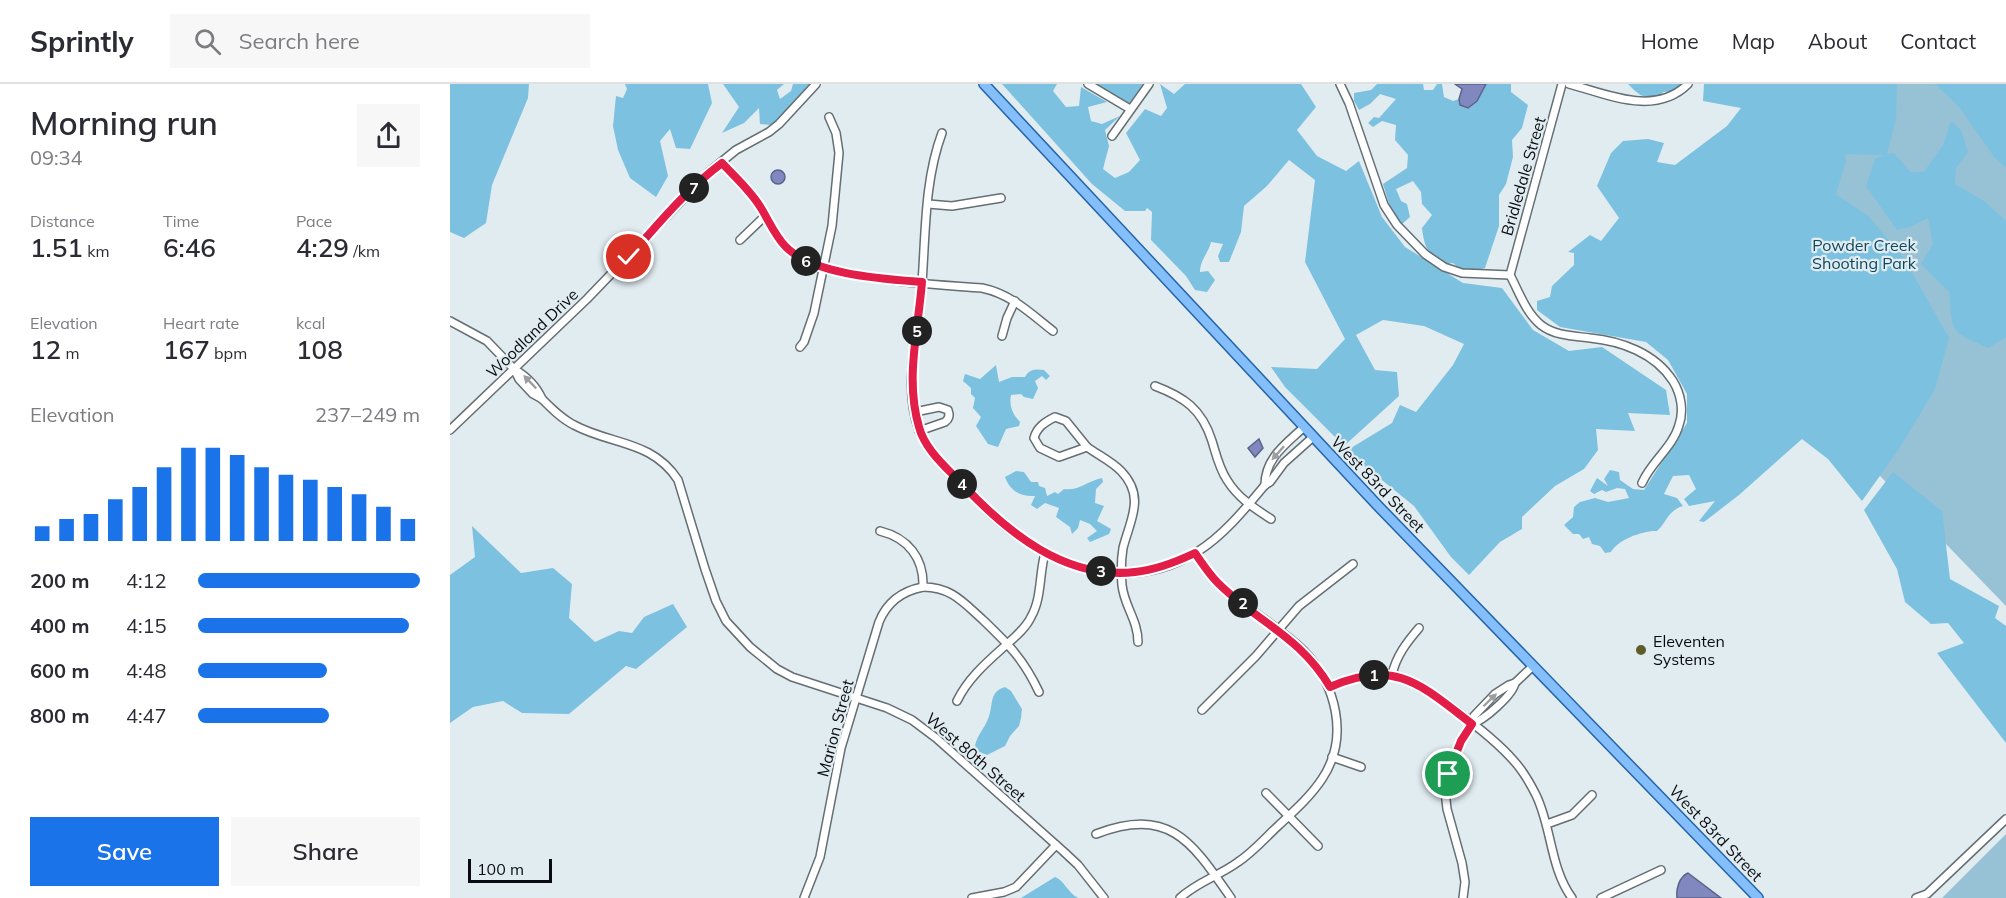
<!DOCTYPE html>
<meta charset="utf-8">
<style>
body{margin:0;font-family:Mulish,sans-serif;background:#f7f7f7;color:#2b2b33;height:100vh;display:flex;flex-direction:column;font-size:22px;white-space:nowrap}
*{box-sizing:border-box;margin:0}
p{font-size:20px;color:#7c7c81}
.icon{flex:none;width:33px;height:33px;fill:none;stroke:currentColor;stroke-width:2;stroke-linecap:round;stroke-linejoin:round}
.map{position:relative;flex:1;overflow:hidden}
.details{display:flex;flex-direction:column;background:#fff;width:450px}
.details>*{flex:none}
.scale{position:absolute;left:18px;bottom:15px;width:84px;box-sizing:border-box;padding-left:6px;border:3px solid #080c0e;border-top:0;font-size:16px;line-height:21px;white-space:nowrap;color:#080c0e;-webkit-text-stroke:4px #e1ecf1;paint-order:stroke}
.pin{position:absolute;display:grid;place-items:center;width:51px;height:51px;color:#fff;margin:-26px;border:3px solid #fff;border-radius:50%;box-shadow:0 2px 6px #0007}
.km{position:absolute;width:30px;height:30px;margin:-15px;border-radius:50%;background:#222;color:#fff;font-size:16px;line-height:30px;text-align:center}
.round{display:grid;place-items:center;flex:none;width:63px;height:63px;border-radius:0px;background:#f7f7f7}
.headline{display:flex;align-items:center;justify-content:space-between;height:102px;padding:0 30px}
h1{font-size:33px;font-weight:600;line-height:45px}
.metrics{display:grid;grid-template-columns:repeat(3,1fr);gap:9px;height:102px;padding:6px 30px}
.metrics div{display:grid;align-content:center}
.metrics b{font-size:26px;font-weight:600}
.metrics small{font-size:16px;font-weight:400}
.metrics p{font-size:16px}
.chart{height:168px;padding:12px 30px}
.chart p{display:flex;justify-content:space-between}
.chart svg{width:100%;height:108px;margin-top:6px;stroke:#1a73e8;stroke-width:6}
.button{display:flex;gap:12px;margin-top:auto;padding:12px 30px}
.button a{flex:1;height:69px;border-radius:0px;background:#1a73e8;color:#fff;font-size:24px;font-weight:600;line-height:69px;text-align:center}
.button a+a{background:#f7f7f7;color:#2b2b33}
ul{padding:0 30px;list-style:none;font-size:20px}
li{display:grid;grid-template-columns:96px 72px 1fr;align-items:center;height:45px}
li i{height:15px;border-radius:8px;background:#1a73e8}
header{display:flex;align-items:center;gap:36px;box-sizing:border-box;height:84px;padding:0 30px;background:#fff;border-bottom:2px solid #e1e1e2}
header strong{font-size:28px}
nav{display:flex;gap:33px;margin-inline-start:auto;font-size:21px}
.search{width:420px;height:54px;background:#f7f7f7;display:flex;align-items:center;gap:15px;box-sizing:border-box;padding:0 21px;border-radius:0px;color:#7c7c81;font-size:22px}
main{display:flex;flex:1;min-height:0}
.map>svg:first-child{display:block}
</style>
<header>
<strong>Sprintly</strong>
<div class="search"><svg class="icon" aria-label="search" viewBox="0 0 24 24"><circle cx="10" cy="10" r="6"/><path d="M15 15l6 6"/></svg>Search here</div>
<nav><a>Home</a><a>Map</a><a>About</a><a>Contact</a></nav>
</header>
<main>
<section class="details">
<div class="headline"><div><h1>Morning run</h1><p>09:34</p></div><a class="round"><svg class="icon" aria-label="share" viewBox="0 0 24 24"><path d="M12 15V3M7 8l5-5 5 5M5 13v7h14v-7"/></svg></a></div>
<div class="metrics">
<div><p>Distance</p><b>1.51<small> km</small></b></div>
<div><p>Time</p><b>6:46</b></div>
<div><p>Pace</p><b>4:29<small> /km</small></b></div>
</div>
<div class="metrics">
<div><p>Elevation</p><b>12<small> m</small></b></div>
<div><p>Heart rate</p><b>167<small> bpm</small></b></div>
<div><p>kcal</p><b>108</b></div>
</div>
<div class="chart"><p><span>Elevation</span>237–249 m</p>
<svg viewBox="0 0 160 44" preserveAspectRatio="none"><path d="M5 44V38M15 44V35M25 44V33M35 44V27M45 44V22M55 44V14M65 44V6M75 44V6M85 44V9M95 44V14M105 44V17M115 44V19M125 44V22M135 44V25M145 44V30M155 44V35"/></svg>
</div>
<ul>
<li><b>200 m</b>4:12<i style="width:100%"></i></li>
<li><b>400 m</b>4:15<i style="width:95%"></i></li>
<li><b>600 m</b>4:48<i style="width:58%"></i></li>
<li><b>800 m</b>4:47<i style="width:59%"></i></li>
</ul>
<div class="button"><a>Save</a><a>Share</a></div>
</section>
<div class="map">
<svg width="1556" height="814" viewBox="0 0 1556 814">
<rect width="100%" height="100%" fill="#e1ecf1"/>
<g fill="#97c1d5">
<path d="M1380,0h123l53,55v467l-340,-351z"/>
<path d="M1556,750v64h-64z"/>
</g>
<g fill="#7dc1e0">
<path d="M0,0h79l-1,14 -36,87 -6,38 -22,15 -14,-6z"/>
<path d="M175,0h83l4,19 -22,46 -14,-1 -6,-19 -10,12 8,35 -12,21 -26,-19 -12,-28 -5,-24 3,-30 7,2 4,-9z"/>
<path d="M273,0h61l-7,6 3,9 11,-8 2,-7h19l-20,24 -20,17 -12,-1 -1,-16 -15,15 -22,10 17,-26z"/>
<path d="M552,0h55l-4,7 13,16 13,-1 2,-19 26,15 -19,5 3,14 11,3 18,-8 -15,14 4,16 -6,23 12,9 14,-6 11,-12 -14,-27 19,-24 16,7 6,-8 -7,-24 14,10 11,-10h116l15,23 -19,23 20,26 29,15 13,-10 23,56 23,30 58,36 39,5 31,42 36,21 33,-4 64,43 4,25 -42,-2 7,18 -39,-2 2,21 -14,19 -29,17 -33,31v12l-22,13 -31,33 -18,-18 -37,-51 -68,-55 46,-28 8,-18 16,7 37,-47 11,-21 -40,-18 -41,-6 -27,15 19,35 22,2 2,24 -55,50 -59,-59 -14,-20 46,2 28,-30 -40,-77 10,-82 -26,-20 -22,26 -23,20 -3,26 -12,30h-9l-2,-6 5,-12 -12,-2c-3,12 -11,18 -11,30l8,-1 7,9 -8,12 -12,-2 -9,-14 -35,-36 1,-28 -5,-4 -2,3h-20l-33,-27z"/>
<path d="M645,0h48l-12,20c-13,-7 -24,-11 -36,-20z"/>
<path d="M927,0h46l1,6h9l4,-6h5l2,13 9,4 6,-2 2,6 16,-4 9,-17h25v8l17,13 -6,23 -10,12 1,17 -7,27 -7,11v31l-14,42c-12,4 -22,5 -32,-5l-6,1c-19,-11 -22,-13 -25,-36l10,-13 -10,-11 -1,-12 -8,-11 -17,8 5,12 6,3 3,13 -9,8 -11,-18 -7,-23 24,-16 1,-13 -13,-15 1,-15 -14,-4 -9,6 -5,-4 6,-6 5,1 17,-19 -16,-5 -10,10 -11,6 -5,-9v-8l17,-3z"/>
<path d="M1178,0h57l-12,8c-13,-2 -9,3 -19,5 -11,3 -19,-6 -26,-13z"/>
<path d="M1254,0h193l-1,35 -9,35 7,-1 16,19h14l19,-27 8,-24 10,9 7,22 -12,16 -1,16 29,17 22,20v116l-18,11c-39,-18 -35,-14 -39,-56l-28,-28 12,-20 -5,-26 -18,9 -13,3 -31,-44 9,-27 9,-4 -39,-1 1,8 -10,32 32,22 36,42 45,80 -14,51 -36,60 -37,52 -34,-42 -26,-20 -63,56 -35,27 -5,-1 16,-20 -26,5 -5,-7 12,-10 -7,-14 -16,1 -9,18 13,4 6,8c-16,5 -15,15 -26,25 -13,-1 -40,9 -46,21l-6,1 -5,-7 -8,-2 -3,-7 -6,2 -4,-5h-6l-9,-9 9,-8 1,-10 6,-5 15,-4 13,4 21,-4 -4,-9 -8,-1 -11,4 -4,-2 -8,4 -4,-3 7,-13 11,8 -4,-7 6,-9 9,2 1,8 13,9 11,1 43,-67v-29l-19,-34 -22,-18 -86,-15 -23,-17v-9l13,-4 2,-11 22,-21v-12l-6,-1 22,-17 11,6 18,-23 -22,-32 14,-33 12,-12 25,-2 16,4 -7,19 18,3 52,-39 14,-18 -38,-7z"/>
<path d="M1485,0h71v84l-11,-10 -36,-51z"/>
<path d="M546,281l3,17 13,-5h13c4,-8 11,-8 19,-7l6,6 -4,4 -4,-4 -7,5 3,7 -5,11 -9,-2 -3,-3 -10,1c-2,10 1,19 9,27l-1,4 -13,3 -8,18 -10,-3 -12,-18 5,-9 -8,-9 2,-10 -4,-4v-6l-8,-7 2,-7 15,5z"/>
<path d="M566,387l8,1 7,10h7l1,4 6,2 2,8 8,-4 3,2 6,-5c15,2 23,-8 38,-11l1,4 -7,7 -1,14 9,3 -7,15 14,8 -2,5 -19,8 -3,-4 10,-7 -7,-7 -10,-4 -2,8 -6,6 -2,-7 -14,-10 3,-9 -14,-5 -8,6 -6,-4 4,-9c-14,1 -25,-5 -30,-19z"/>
<path d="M1443,388l49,39 8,68 49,27 -4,12 11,8v117l-69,-90 27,-10 -16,-20 -17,1 -26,-22 -8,-33 -33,-59z"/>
<path d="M22,442l49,47 32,-5 19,16 -3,34 26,24 24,-11 13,2 12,-16 29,-13 14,23 -51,42 -10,-3 -57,48 -47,-1 -19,-12 -30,6 -23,16v-148l25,-18z"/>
<path d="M555,603l6,4 11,18 -1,9 -2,8 -9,10 -5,10 -18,9 -8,-3 -4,-6c2,-11 9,-17 13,-27 6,-13 0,-27 17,-32z"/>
<path d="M605,793c10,4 11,14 23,21h-57z"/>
</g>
<g fill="#8088bf" stroke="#5c638a" stroke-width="1.5">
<path d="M1005,0h31l-9,17 -9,7 -8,-3 -1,-6 3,-10z"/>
<circle cx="328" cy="93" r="7"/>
<path d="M809,355l4,9 -8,9 -7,-9z"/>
<path d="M1238,789l33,25h-44c-1,-9 2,-21 11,-25z"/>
</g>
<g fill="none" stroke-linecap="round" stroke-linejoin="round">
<defs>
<g id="minor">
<path d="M638,0l42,25"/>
<path d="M890,0l9,19 35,102 13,20 28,29 19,13 18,6 48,2"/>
<path d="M1119,0c38,10 86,33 119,0"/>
<path d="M492,49c-19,51 -16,109 -21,162 -4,43 -18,93 -2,135 10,26 37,47 55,67 57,61 143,104 223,55 26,-16 48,-43 68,-67l5,-3 14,-19 29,-26"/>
<path d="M662,52l37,-52"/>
<path d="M272,79c13,14 29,28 39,45 8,14 14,28 25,39 34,34 148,37 196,41 29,6 48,25 71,43"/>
<path d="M478,120l24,2 49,-8"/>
<path d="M290,156l25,-24"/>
<path d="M1060,191c9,17 16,38 31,50 14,11 33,11 49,13 31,3 65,15 83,43 8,13 11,30 6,44 -6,22 -28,37 -37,58"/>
<path d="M1060,191l52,-191"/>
<path d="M0,237l37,20 27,28 5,10 14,15 9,5c-6,-14 -16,-23 -28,-30"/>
<path d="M552,252l5,-18 8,-17"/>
<path d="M350,263l4,-5 10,-29 18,-87 7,-73 -3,-20 -7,-16"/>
<path d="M705,302c29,11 47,23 57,55 4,13 7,27 15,39 11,18 27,28 44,39"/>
<path d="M92,315c10,10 20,20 32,26 37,20 78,15 104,55l27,89 11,32 10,20 24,26 27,22 15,8 95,31 25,12 24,18 127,113 15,14 26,33"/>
<path d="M465,328l24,-5 9,3c2,5 1,9 -3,12l-26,9"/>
<path d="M605,333l11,4 21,26 -28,10 -19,-9 -6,-10c3,-11 11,-16 21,-21z"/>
<path d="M0,346l137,-131 122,-127 27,-22 33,-18 10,-8 37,-40"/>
<path d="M637,363c11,8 24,14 34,24 25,26 9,49 2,77 -2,12 -2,25 -1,37 2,21 16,35 16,57"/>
<path d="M815,401c0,-27 21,-41 39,-58"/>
<path d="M430,447c28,7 44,27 43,56 28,0 40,15 59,32 26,25 41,39 57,73"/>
<path d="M942,591c4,-19 15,-33 27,-47"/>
<path d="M880,603c19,-8 40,-16 61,-12 30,4 103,63 123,86 9,10 16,22 22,34 16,33 14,73 36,103"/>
<path d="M507,617c11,-23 30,-39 49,-56 9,-8 20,-17 25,-28 11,-19 8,-43 14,-64"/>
<path d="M752,626l54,-54 43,-50 54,-42"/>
<path d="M1022,640c12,-4 41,-29 43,-41"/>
<path d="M882,673l29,10"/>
<path d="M816,709l52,53"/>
<path d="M1097,740l25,-9 20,-20"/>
<path d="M646,750c74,-28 96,8 135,64"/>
<path d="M354,814l16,-41 21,-109 38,-126c8,-20 23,-31 44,-35"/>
<path d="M522,814l32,-6 12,-5 40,-42"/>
<path d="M730,814c17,-16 39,-22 58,-36 15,-10 27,-24 40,-36 16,-15 32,-29 44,-47 28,-42 14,-95 -19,-129 -25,-24 -57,-41 -83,-65 -10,-9 -17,-21 -25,-32"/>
<path d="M1013,814l2,-16 -3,-19 -15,-54 -2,-18 3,-17 13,-33 11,-17 2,-8 21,-22 14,-9 6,-2 18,-17"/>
<path d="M1151,814l60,-28"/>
<path d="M1466,814l11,-4 79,-75"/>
</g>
<path id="major" d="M534,0l396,424 378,390"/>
</defs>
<use href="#minor" stroke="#646e73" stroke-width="10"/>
<use href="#major" stroke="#2465a7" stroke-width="12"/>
<use href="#minor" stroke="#fff" stroke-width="7"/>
<use href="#major" stroke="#85bffb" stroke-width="9"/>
</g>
<defs><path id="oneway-solid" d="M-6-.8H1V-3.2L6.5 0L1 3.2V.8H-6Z" transform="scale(1.5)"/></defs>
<g fill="#9c9e9f">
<use href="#oneway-solid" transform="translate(80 298) rotate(-134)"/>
<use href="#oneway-solid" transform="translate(828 369) rotate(132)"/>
<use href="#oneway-solid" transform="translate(1040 616) rotate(-44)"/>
</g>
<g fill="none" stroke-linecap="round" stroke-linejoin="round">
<defs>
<path id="route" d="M179,173c29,-33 58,-68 93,-94 13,14 29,28 39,45 8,13 14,28 25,39 28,28 98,32 136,35 -4,49 -17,98 -3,145 6,23 28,41 44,58 44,47 102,95 172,87 21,-2 41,-10 60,-19 7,10 14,21 23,30 39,39 82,53 112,104 66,-29 91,-2 142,37l-11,17 -13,33"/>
</defs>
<use href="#route" stroke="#fff" stroke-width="12"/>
<use href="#route" stroke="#e11d48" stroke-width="8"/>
</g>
<circle fill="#5e5d2a" stroke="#e1ecf1" stroke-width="2" cx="1191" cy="566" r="6"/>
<g text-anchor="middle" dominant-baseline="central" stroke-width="4.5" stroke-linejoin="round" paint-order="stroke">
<g font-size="16" fill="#080c0e" stroke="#e1ecf1">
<text transform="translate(1073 92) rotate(-74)">Bridledale Street</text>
<text transform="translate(82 249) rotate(-44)">Woodland Drive</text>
<text transform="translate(928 400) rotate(46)">West 83rd Street</text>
<text transform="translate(385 644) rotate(-75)">Marion Street</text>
<text transform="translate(526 673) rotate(41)">West 80th Street</text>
<text transform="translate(1266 749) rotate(46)">West 83rd Street</text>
</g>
<g font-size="16" fill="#0f485e" stroke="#e1ecf1">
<text x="1414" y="161">Powder Creek<tspan x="1414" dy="18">Shooting Park</tspan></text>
</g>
<g font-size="16" fill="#080c0e" stroke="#e1ecf1" text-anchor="start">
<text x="1203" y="557">Eleventen<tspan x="1203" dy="18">Systems</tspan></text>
</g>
</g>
</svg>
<div class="scale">100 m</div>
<div class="pin" style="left:998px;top:690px;background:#1e9e55"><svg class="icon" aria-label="arrive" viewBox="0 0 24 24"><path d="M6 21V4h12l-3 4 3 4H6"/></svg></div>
<div class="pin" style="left:179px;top:173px;background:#d93025"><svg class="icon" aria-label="check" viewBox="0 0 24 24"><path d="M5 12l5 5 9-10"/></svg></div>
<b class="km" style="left:924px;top:591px">1</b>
<b class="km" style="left:793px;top:519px">2</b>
<b class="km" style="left:651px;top:487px">3</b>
<b class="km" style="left:512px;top:400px">4</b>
<b class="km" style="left:467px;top:247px">5</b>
<b class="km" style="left:356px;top:177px">6</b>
<b class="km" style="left:244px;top:104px">7</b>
</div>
</main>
